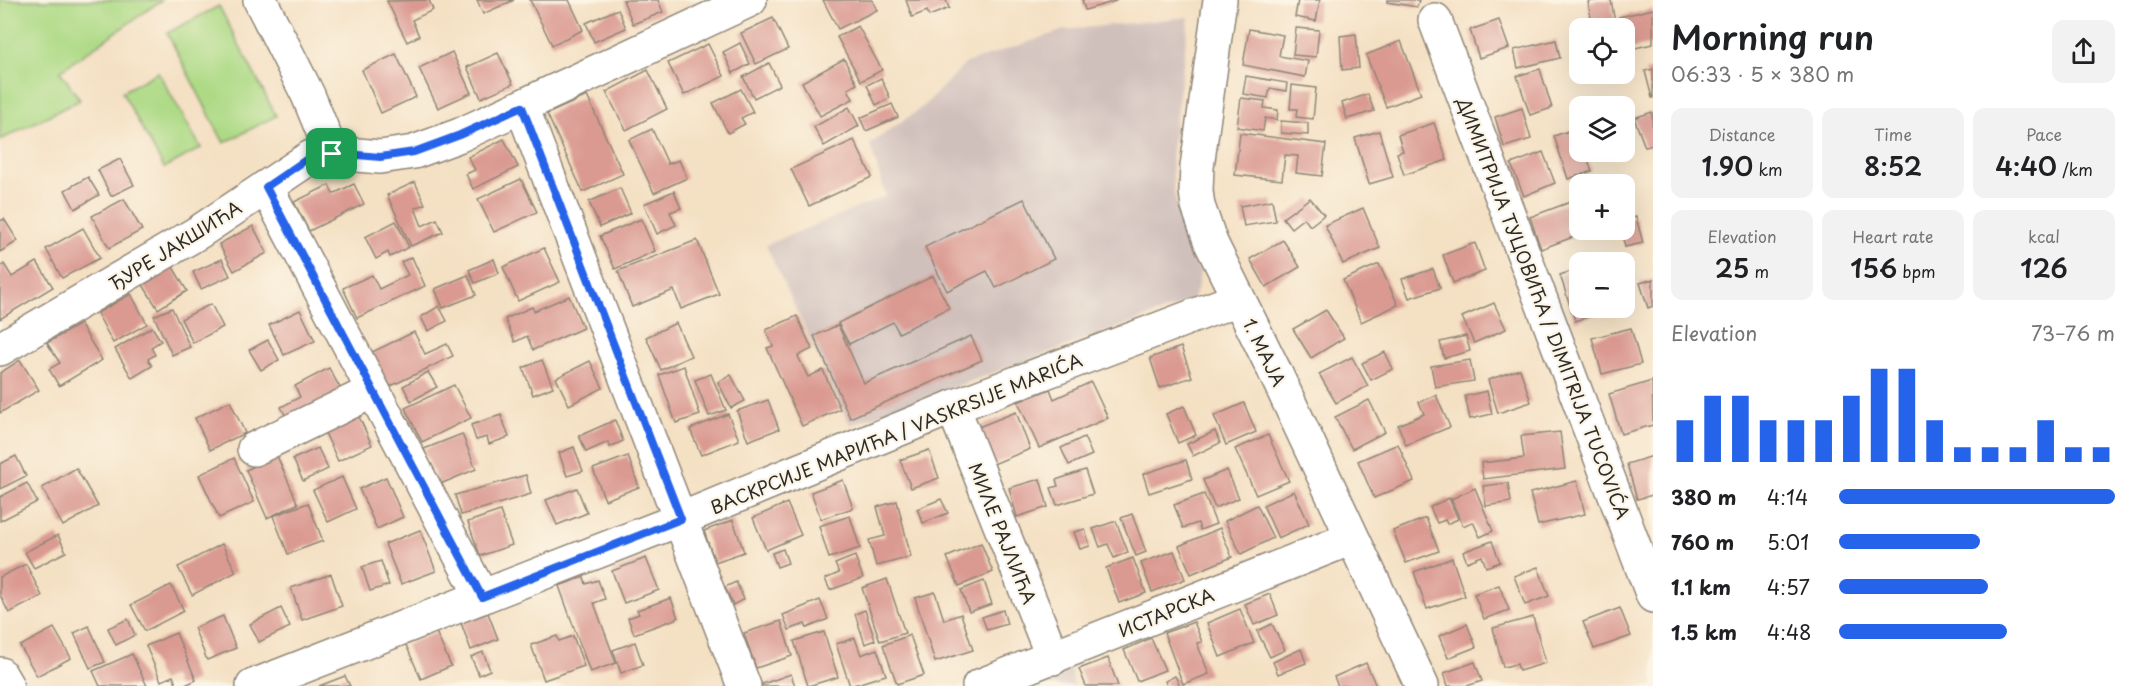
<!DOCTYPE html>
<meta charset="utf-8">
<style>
body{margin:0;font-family:"Playpen Sans",sans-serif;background:#f2f2f2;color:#202124;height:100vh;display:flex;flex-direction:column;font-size:22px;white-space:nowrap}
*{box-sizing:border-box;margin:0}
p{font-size:20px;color:#757577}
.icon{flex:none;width:33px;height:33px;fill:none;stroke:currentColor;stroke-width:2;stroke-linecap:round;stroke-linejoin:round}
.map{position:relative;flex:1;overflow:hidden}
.drawer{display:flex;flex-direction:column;background:#fff;width:480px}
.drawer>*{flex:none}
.tools{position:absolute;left:1569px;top:18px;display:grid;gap:12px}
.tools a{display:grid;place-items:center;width:66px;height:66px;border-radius:12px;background:#fff;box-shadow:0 6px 24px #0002;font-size:30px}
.pin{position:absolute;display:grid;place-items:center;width:51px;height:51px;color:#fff;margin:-26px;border-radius:12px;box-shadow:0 3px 9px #0006}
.round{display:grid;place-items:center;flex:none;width:63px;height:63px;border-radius:12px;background:#f2f2f2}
.summary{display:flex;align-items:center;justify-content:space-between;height:102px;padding:0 18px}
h1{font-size:33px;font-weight:600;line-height:45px}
.metrics{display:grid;grid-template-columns:repeat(3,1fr);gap:9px;height:102px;padding:6px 18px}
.metrics div{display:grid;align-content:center;border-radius:12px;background:#f2f2f2;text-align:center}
.metrics b{font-size:26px;font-weight:600}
.metrics small{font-size:16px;font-weight:400}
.metrics p{font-size:16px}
.chart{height:168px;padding:12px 18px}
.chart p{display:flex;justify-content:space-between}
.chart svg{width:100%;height:108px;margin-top:6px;stroke:#2563eb;stroke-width:6}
ul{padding:0 18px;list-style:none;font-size:20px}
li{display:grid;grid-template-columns:96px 72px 1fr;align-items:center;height:45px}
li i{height:15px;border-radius:8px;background:#2563eb}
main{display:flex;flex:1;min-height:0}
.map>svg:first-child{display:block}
</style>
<main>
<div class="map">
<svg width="1653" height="686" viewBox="0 0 1653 686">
<rect width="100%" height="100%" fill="#fcf5e5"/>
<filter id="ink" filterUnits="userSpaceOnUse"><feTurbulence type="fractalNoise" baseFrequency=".0167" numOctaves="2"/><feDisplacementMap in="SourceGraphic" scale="12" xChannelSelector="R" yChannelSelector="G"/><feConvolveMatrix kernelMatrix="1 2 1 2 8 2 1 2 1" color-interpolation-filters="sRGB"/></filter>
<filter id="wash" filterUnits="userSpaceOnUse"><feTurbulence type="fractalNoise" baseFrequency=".008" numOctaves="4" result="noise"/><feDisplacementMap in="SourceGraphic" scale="24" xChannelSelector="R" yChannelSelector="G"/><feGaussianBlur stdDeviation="1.35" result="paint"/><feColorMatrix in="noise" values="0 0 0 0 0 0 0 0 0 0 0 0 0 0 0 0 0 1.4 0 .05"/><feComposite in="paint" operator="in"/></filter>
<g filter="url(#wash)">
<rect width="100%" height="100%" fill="#f4e0c3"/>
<g fill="#d0c0bc">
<path d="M1189,17l-18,140 3,36 16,57 10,22 -3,18 -6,11 -341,124 -84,-180 120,-49 -16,-52 54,-38 42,-43 98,-33z"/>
<path d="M1069,665l5,21h-61z"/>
</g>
<g fill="#aeda86" stroke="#6c8258" stroke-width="1.5">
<path d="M0,0h162l-102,71 20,29 -80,40z"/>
<path d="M219,6l57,110 -52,27 -57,-110z"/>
<path d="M158,72l43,76 -37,20 -42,-76z"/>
</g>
<g id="blocks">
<g fill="#da9a92">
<path d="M429,0l4,10 -21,10 7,16 -12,6 -20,-41z"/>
<path d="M477,0h37l-31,14z"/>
<path d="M530,0h39l14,30 -31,15z"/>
<path d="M623,0h35l5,12 -30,12z"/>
<path d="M823,0h49l5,10 -39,19z"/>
<path d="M906,0h40l3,8 -20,8 -2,-5 -15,6z"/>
<path d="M1082,0h34v1l-31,9z"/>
<path d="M1298,0h22l-4,21 -21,-4z"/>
<path d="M1387,0h32l-2,7 -30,-5z"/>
<path d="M1599,0h12l5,28h-13v-1l-10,1 -5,-26z"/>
<path d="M618,9l8,19 -32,14 -8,-19z"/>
<path d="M1653,9v35l-27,6 -2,-22h-3l-2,-11z"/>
<path d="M773,18l15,31 -32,15 -15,-31z"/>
<path d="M1499,20l10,28 -30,10 -9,-28z"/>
<path d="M858,26l24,44 -21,11 -24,-44z"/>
<path d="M1296,28l23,2 -3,27 -23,-2z"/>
<path d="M1249,29l34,6 -4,21 29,5 -3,16 -62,-12z"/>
<path d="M1356,34l3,34 -17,2 -2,-34z"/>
<path d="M1556,40l4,18 -42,10 -4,-18z"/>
<path d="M1401,41l20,53 -35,13 -20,-52z"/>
<path d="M740,43l10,21 -17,9 -10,-21z"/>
<path d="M708,44l16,32 -40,19 -16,-32z"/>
<path d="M1624,50l6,19 -6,2z"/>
<path d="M452,52l19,41 -33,15 -19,-40z"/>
<path d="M498,53l15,31 -32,14 -14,-31z"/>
<path d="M396,54l20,43 -35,16 -19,-43z"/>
<path d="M844,59l13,25 -9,5 5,10 -33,17 -18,-34z"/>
<path d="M769,63l11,22 -26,13 -11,-21z"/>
<path d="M1540,69l12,39 -22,7 -13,-39z"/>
<path d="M1653,69v29h-1l-7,-27z"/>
<path d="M648,70l19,39 -41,21 -20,-38z"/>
<path d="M1246,76l41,7 -1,8 -16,-3 -2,10 -25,-4z"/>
<path d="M881,78l9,20 -14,7 -9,-20z"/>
<path d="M1292,85l24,3 -3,31 -17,-2 1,-8h-7z"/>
<path d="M741,89l12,23 -12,6 4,6 -17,9 -15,-30z"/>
<path d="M1368,94l6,17 -27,8 -5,-16z"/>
<path d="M587,96l36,78 -40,18 -36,-78z"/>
<path d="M1241,98l24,3 -1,7 14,2 -1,10 -12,-2 -2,13 -26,-4z"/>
<path d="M892,104l6,13 -32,14 -6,-13z"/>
<path d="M849,107l10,19 -35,20 -10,-19z"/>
<path d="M1522,108l9,31 -27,8 -9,-30z"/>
<path d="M1652,112l1,33 -8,2 -11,-29z"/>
<path d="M1281,121l27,2v12l-27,-2z"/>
<path d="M1434,123l13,37 -43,15 -7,-22 6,-2 -5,-16z"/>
<path d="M1577,128l3,7v17h5l7,19 -24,8 -14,-43z"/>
<path d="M652,129l16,35 11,-4 8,18 -33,15 -25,-53z"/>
<path d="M1379,131l14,46 -24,7 -14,-46z"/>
<path d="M1240,133l86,11 -4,32 -26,-3 2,-17 -13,-1 -3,25 -47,-5z"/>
<path d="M504,139l14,28 -45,22 -7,-15 9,-4 -7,-13z"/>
<path d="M854,140l18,37 -63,29 -18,-37z"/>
<path d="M1543,152l12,31 -31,13 -13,-32z"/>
<path d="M120,159l14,26 -23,11 -13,-26z"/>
<path d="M88,177l11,18 -24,14 -10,-19z"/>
<path d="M521,179l16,33 -43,20 -16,-33z"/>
<path d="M415,182l10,22 -10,4 7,18 15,-7 6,13 -32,14 -24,-51z"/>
<path d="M354,184l10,20 -55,27 -15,-29 35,-17 4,9z"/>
<path d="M620,188l11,25 -31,14 -11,-25z"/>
<path d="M674,191l7,17 -11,4 6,13 -19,9 -13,-30z"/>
<path d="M1310,198l14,17 -14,11 -6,-8 -13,10 -8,-10z"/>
<path d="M124,199l18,31 -33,18 -17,-32z"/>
<path d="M1024,199l30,60 -58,29 -9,-17 -40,20 -22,-44z"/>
<path d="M1272,200l4,21 -32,5 -4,-20z"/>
<path d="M1573,201l7,19v10h3l1,3 -43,16 -11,-32z"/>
<path d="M1363,208l17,40 -37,16 -18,-39z"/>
<path d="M1636,217l7,26 -18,4 -4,-17h3v-10z"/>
<path d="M4,219l14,22 -18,11v-31z"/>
<path d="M641,219l14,32 -40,18 -15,-33z"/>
<path d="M396,221l13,26 -19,10 -2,-5 -12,7 -11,-22z"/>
<path d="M253,226l14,27 -33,18 -15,-27z"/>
<path d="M83,228l17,30 -38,20 -16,-29z"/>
<path d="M1589,230h19l-16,6z"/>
<path d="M697,240l22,54 -38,15 -7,-19 -42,17 -14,-36z"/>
<path d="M1283,240l17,27 -34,20 -16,-28z"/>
<path d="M1475,243l10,28 -32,12 -10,-28z"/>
<path d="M544,248l16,34 -42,19 -15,-34z"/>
<path d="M412,257l13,29 -68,32 -14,-30 29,-13 7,14 29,-14 -7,-13z"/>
<path d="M222,259l8,17 -29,13 -8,-17z"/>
<path d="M494,259l5,14 -24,10 -6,-13z"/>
<path d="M37,262l16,25 -53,32v-52l4,-3 8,13z"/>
<path d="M1379,264l19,41 -37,17 -18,-42z"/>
<path d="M173,267l14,24 -29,18 -15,-24z"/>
<path d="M1580,268v40h36l-41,13 -15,-46z"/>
<path d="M1433,269l7,19 -31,10 -7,-19z"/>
<path d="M468,275l8,20 -33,13 -8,-19z"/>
<path d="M933,276l16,32 -50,25 -6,-11 -44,22 -11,-21z"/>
<path d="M1653,279v27l-5,2 -8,-25z"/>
<path d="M131,294l16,30 -34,19 -16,-30z"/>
<path d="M569,296l14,32 -50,22 -6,-14 -12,6 -10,-23 27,-12 2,4z"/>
<path d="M1494,303l12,26 -32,14 -12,-26z"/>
<path d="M211,304l12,23 -30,16 -12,-24z"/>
<path d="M439,306l8,15 -19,10 -7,-14z"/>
<path d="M172,308l18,39 -18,8 -18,-39z"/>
<path d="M300,310l15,31 -31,14 -15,-30z"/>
<path d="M1326,310l18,28 -33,20 -18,-29z"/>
<path d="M797,316l15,33 -14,7 10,21 15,-7 17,39 -38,17 -35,-78 6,-2 -7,-16z"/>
<path d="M676,323l15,33 -30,14 -15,-33z"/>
<path d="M80,324l22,36 -43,26 -10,-17 11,-6 -13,-20z"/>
<path d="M838,325l26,58 107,-47 11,24 -132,58 -36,-82z"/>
<path d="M152,327l9,14 -10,6 4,8 -7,4 4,7 -20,12 -17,-29z"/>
<path d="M1631,328l10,36 -39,10 -10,-36z"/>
<path d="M414,332l11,22 22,-10 6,12 -66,32 -17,-35z"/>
<path d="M1466,336l4,15 -26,7 -4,-16z"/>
<path d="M268,340l11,20 -18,10 -12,-20z"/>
<path d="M1181,347l11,30 -32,11 -10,-30z"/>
<path d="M1385,352l8,17 -22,11 -9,-17z"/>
<path d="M1352,357l16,29 -32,17 -17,-29z"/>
<path d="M20,360l19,30 -39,23v-40z"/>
<path d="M542,360l11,27 -20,8 -10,-27z"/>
<path d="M1470,360l4,21 -39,6 -4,-21z"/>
<path d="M590,361l13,27 -34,17 -13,-27z"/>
<path d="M684,366l16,49 -24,8 -17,-48z"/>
<path d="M329,368l15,27 -54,29 -9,-17 19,-10 -5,-11z"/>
<path d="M1520,369l11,33 -33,11 -10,-33z"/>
<path d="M428,372l9,15 -26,14 -8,-15z"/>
<path d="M711,374l15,36 -17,6 -14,-36z"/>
<path d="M731,375l14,26 -14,7 -13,-26z"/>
<path d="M1652,381l1,44 -32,9 -12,-40z"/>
<path d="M1091,382l17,36 -69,30 -21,-46 32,-13 4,10z"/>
<path d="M454,385l17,33 -49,24 -17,-34z"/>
<path d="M1487,391l5,23 -22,5 -5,-23z"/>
<path d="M1436,395l14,32 -44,18 -8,-20 26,-11 -5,-12z"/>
<path d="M768,400l11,29 -31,12 -11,-30z"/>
<path d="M1369,400l16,32 -33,17 -17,-32z"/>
<path d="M230,401l15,32 -35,17 -15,-32z"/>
<path d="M1244,403l12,29 -30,13 -12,-29z"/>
<path d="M1184,406l12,29 -18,8 -12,-29z"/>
<path d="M355,408l17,37 -34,16 -17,-37z"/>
<path d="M1016,412l14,37 -39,16 -15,-37z"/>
<path d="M728,414l11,26 -38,15 -11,-26z"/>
<path d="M501,415l8,22 -20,7 -2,-7 -11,3 -5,-15z"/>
<path d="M615,420l8,21 -13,6 -2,-5 -22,10 -7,-16z"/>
<path d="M1215,431l5,12 -27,13 -6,-12z"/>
<path d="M1560,432l5,37 -82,10 -2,-16 43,-5 -3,-22z"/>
<path d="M462,434l14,35 -38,16 -14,-36z"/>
<path d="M1268,435l21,46 -33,14 -21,-46z"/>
<path d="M1084,437l8,18 -23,10 -8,-17z"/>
<path d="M1398,444l16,37 -40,17 -16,-37z"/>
<path d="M574,447l9,24 -16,5 -8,-23z"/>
<path d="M318,448l10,21 -25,12 -10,-22z"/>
<path d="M929,450l10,28 -28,10 -11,-28z"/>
<path d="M16,456l10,20 -26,13v-25z"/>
<path d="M277,456l21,48 -31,14 -21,-48z"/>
<path d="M628,456l11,31 -34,13 -12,-31z"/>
<path d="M1653,456v39l-16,4 -10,-35z"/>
<path d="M234,458l20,44 -35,16 -20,-43z"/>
<path d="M1186,460l6,19 -43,14 -6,-19z"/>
<path d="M76,468l22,38 -35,20 -21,-38z"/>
<path d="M1085,470l8,24 -36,11 -6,-17 7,-2 -2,-6z"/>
<path d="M1227,470l12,28 -24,10 -12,-28z"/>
<path d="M526,475l5,19 -70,21 -6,-20z"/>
<path d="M342,477l14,32 -28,13 -15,-32z"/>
<path d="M386,477l17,40 -26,12 -18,-40z"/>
<path d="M1040,479l8,28 -31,10 -8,-29z"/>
<path d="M843,480l10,28 -32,11 -10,-27z"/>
<path d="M1577,481l8,33 -47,11 -8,-32z"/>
<path d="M27,483l10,19 -37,19v-24z"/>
<path d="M1508,483l3,19 -25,4 -3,-20z"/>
<path d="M577,488l10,25 -30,12 -11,-25z"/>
<path d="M1475,488l18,43 -13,6 -7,-15 -10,4 -12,-27z"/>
<path d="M1294,491l15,33 -31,14 -15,-33z"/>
<path d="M1204,494l12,30 -16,6 -2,-7 -15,5 -9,-23z"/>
<path d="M1449,498l9,21 -11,5 -2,-4 -8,3 -7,-16z"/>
<path d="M941,499l7,14 -25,10 -6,-14z"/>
<path d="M897,501l14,56 -35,9 -7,-26 16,-4 -8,-29z"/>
<path d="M308,503l15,38 -35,13 -15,-38z"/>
<path d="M787,503l14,32 -35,15 -13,-32z"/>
<path d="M1257,505l16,33 -32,16 -16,-33z"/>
<path d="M500,511l12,34 -32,11 -12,-34z"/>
<path d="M1132,514l14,38 -10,4 -15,-38z"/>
<path d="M850,516l10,32 -31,10 -10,-32z"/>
<path d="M1426,518l13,33 -33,12 -13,-32z"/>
<path d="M733,520l11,32 -29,10 -11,-31z"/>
<path d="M1116,521l12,31 -14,6 -6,-14 -8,3 -7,-18z"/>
<path d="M1220,528l12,29 -41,17 -12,-28z"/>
<path d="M1085,529l5,17 -10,3 -6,-17z"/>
<path d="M420,530l16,41 -35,13 -16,-40z"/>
<path d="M58,535l8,17 -32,16 -9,-16z"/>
<path d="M1492,541l8,21 -14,5 -4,-11 -15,6 -4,-10z"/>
<path d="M981,543l12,29 -34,14 -12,-29z"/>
<path d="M222,544l14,28 -44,23 -14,-28z"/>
<path d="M783,549l5,14 -11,4 -5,-14z"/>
<path d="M1174,551l11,28 -33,13 -11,-29z"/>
<path d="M855,556l8,22 -33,12 -5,-11 14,-6 -4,-9z"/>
<path d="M646,558l13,32 -35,13 -12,-32z"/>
<path d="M1133,558l13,35 -27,10 -13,-35z"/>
<path d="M1452,558l13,38 -38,13 -13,-37z"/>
<path d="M381,561l8,24 -19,6 -8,-24z"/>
<path d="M26,564l16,32 -33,17 -9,-18v-18z"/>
<path d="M1538,567l11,29 -24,9 -11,-29z"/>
<path d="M331,574l11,32 -40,14 -11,-32z"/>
<path d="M584,577l2,7 12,-4 7,19 -11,4 22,60 -26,9 -31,-86z"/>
<path d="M887,579l18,54 -25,8 -18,-53z"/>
<path d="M984,581l8,23 -23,8 -8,-22z"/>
<path d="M736,582l8,17 -11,6 -8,-18z"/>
<path d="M171,585l13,26 -39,20 -14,-26z"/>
<path d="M1499,585l10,25 -25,9 -10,-25z"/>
<path d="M935,592l9,28 17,-6 12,36 -38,12 -20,-64z"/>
<path d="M1270,594l8,21 -24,10 -9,-21z"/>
<path d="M671,598l7,20 -44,16 -6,-16 11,-4 -2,-4z"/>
<path d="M820,600l8,19 -21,9 -2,-4 -16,6 -6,-15z"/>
<path d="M281,608l9,19 -31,15 -9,-18z"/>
<path d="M1620,608l11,28 -37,13 -11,-27z"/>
<path d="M1240,609l14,34 -34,14 -13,-34z"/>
<path d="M865,610l10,30 -10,4 -10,-30z"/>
<path d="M1003,610l4,14 -20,6 -5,-13z"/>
<path d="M488,613l10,26 -27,11 -10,-27z"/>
<path d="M223,616l13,32 -29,12 -13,-32z"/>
<path d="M1533,617l13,46 -27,8 -2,-7 -14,3 -10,-39z"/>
<path d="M128,619l7,16 -19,10 -8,-17z"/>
<path d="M781,621l11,35 -36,12 -12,-35z"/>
<path d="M1194,622l8,20 -5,1 12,31 -26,10 -19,-51z"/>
<path d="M1272,624l13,26 -15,7 -13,-26z"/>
<path d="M1467,624l9,23 -28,11 -9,-22z"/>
<path d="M89,626l16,36 -15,6 -16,-35z"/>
<path d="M54,628l17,30 -34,18 -17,-30z"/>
<path d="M436,632l15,34 -30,13 -15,-34z"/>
<path d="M824,632l14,45 -30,9 -14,-45z"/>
<path d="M176,633l20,47 -13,6h-6l-4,-10 -12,5 -15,-35z"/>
<path d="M910,635l14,40 -27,9 -14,-39z"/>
<path d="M557,636l2,5 14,-5 11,30 -40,14 -13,-35z"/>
<path d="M855,638l6,17 16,-6 9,26 -36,11 -14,-42z"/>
<path d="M1151,638l14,32 -28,11 -13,-31z"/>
<path d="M635,642l8,23 -22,8 -8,-23z"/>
<path d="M1301,649l5,14 -28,11 -5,-12z"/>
<path d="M483,652l7,18 -11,5 -8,-18z"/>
<path d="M132,654l15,32h-47l-7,-15z"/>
<path d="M1108,658l10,28h-32l-7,-17z"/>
<path d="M1475,662l7,19 -15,5h-19l-4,-13z"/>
<path d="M1366,663l10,23h-38l-4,-9z"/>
<path d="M791,674l4,12h-38z"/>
<path d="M345,676l5,10h-31z"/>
<path d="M1175,676l5,10h-13l-2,-5z"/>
</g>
</g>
</g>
<g filter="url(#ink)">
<use href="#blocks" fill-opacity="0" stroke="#908677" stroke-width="1.5"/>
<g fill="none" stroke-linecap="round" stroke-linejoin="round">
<defs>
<g id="minor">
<path d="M260,0l48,95 24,59"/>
<path d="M1220,0l-23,167 -1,24 2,15 13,37 63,127 148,316"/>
<path d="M1435,20l218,576"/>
<path d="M522,107l222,579"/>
<path d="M266,187l216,410"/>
<path d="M0,349l199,-117 112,-75 24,-4 45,4 34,-5 46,-17 290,-135"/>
<path d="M953,407l100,251"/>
<path d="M254,449l119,-58"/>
<path d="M0,674l7,12"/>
<path d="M253,686l428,-167 272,-112 285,-108"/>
<path d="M979,686l373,-148"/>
</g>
</defs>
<use href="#minor" stroke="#908677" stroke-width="36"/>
<use href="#minor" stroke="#fff" stroke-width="33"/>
</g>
</g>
<g fill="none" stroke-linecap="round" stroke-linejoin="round" filter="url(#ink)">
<defs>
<path id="route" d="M522,107l159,412 -199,78 -216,-410 44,-30 25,-4 45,4 34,-5 46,-17z"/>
</defs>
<use href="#route" stroke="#fff" stroke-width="12"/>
<use href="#route" stroke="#2563eb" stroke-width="8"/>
</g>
<g text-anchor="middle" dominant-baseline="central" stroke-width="4.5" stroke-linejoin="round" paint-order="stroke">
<g font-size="18" fill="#2b2b2b" stroke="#fcf5e5">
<text transform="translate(175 245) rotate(-32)">ЂУРЕ ЈАКШИЋА</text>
<text transform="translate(1544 308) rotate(69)">ДИМИТРИЈА ТУЦОВИЋА / DIMITRIJA TUCOVIĆA</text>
<text transform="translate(1265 352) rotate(64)">1. МАЈА</text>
<text transform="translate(896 433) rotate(-22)">ВАСКРСИЈЕ МАРИЋА / VASKRSIJE MARIĆA</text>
<text transform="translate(1003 533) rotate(68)">МИЛЕ РАЈЛИЋА</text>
<text transform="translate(1166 612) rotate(-22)">ИСТАРСКА</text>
</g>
</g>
</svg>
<div class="tools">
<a><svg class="icon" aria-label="locate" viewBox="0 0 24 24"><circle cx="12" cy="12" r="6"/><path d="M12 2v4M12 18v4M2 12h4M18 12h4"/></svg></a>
<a><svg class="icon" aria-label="layers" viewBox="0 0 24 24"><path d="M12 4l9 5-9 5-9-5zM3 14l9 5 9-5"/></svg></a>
<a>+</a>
<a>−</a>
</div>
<div class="pin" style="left:332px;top:154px;background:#1e9e55"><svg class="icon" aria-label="arrive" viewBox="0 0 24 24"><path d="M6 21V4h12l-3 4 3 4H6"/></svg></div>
</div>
<section class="drawer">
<div class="summary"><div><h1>Morning run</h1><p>06:33 · 5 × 380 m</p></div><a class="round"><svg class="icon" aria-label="share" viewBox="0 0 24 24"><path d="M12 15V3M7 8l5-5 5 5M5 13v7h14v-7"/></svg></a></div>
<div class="metrics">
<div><p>Distance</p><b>1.90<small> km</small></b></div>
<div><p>Time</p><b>8:52</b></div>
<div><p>Pace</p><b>4:40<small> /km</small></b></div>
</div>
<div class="metrics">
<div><p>Elevation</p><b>25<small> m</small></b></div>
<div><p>Heart rate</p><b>156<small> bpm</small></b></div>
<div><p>kcal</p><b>126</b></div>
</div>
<div class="chart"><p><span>Elevation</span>73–76 m</p>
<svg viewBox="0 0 160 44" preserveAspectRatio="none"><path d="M5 44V27M15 44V17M25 44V17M35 44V27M45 44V27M55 44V27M65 44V17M75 44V6M85 44V6M95 44V27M105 44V38M115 44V38M125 44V38M135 44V27M145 44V38M155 44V38"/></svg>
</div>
<ul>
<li><b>380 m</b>4:14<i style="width:100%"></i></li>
<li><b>760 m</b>5:01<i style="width:51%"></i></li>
<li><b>1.1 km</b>4:57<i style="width:54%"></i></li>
<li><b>1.5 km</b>4:48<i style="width:61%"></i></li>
</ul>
</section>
</main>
